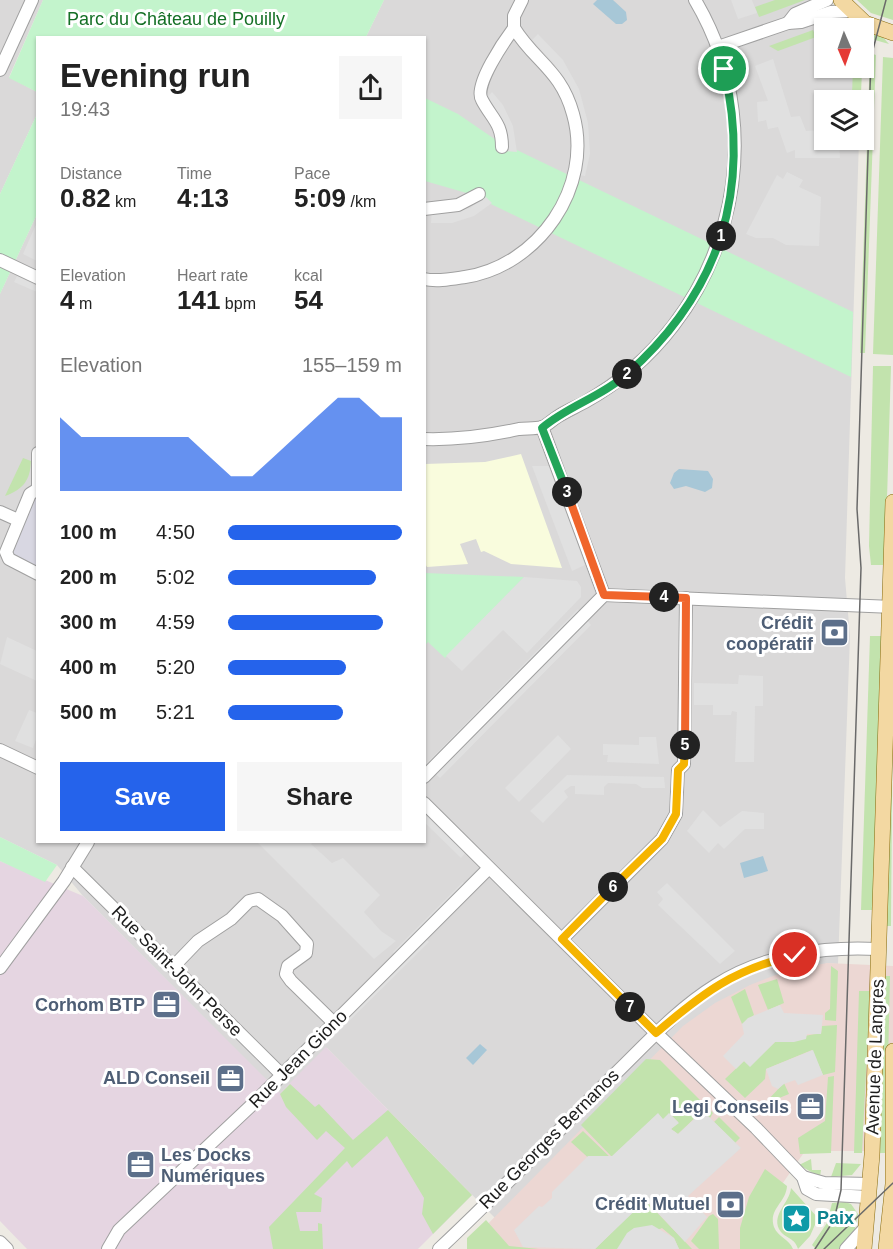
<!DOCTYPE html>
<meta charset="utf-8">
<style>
body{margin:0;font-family:Arial,sans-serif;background:#f6f6f6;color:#222;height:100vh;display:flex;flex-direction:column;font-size:22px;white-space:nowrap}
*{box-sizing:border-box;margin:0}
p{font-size:20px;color:#767676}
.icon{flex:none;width:33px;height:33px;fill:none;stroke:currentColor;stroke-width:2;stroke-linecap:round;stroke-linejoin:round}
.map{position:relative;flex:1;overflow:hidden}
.drawer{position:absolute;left:36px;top:36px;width:390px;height:807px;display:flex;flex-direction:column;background:#fff;border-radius:0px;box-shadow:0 2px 4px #0004}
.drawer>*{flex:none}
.needle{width:39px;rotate:178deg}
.fabs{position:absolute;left:814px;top:18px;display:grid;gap:12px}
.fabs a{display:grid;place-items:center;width:60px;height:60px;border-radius:0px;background:#fff;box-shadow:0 2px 4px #0004;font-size:30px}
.pin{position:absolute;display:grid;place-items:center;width:51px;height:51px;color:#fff;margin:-26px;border:3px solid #fff;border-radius:50%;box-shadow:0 2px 6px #0007}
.km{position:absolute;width:30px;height:30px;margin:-15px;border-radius:50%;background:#222;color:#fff;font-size:16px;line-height:30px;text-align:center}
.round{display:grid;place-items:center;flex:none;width:63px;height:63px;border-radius:0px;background:#f6f6f6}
.summary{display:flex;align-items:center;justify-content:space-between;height:102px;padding:0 24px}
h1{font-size:33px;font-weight:800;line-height:45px}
.metrics{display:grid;grid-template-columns:repeat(3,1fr);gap:9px;height:102px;padding:6px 24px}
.metrics div{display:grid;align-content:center}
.metrics b{font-size:26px;font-weight:800}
.metrics small{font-size:16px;font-weight:400}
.metrics p{font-size:16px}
.chart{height:168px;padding:12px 24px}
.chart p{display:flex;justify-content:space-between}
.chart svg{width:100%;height:108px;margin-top:6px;fill:#2563eb;opacity:.7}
.primary-button{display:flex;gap:12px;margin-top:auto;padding:12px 24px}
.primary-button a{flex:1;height:69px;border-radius:0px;background:#2563eb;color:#fff;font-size:24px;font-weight:800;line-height:69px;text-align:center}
.primary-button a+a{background:#f6f6f6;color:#222}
ul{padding:0 24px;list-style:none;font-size:20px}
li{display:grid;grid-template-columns:96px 72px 1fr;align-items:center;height:45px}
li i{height:15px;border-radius:8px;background:#2563eb}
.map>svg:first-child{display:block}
</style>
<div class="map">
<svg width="893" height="1249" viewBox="0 0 893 1249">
<rect width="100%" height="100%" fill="#edeae3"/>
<g fill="#dad9d9">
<path d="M0,0h43l-34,77 28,15v22l-37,80z"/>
<path d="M384,0h428l7,16 12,12h-6v40h37l-2,32h-35v40h34l-14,438 5,58 -12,328 -11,-1 -176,97 -156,158 -168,-170 -47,46 -197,-198 -26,-31 -57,-28v-543l37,-80 1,628h386v-804l-58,-1z"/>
</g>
<path fill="#ecd7d3" d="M827,963l66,3v185h-88l-27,39 -17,59h-290l-4,-4 216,-219 32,-23 35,-18 36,-14z"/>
<path fill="#e5d5e1" d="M0,861l83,35 197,197 46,-46 146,148 -54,54h-391l-27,-28z"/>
<path fill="#f9fcdd" d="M521,454l41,114 -51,-4 -27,-13 -3,1 -5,-13 -16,5 8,20 -41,3 -3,-5 1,-98 60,-2z"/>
<g fill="#c2e3ad">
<path d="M775,0h30l-46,17 -4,-10z"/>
<path d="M857,0h36v20l-22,-7z"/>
<path d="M837,16c18,0 41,14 52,28l-25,-7v-9h-14z"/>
<path d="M813,30l3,7 -38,14 -9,-5z"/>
<path d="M870,53l6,2 -11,298h-5z"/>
<path d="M883,57l10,1v297l-20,-1z"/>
<path d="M853,68h9l-1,26h-9z"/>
<path d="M873,366h18l-6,199h-14l-2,-19z"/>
<path d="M23,458l8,3c-1,19 -7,28 -26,35z"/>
<path d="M870,636h13l-9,274h-13z"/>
<path d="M893,676l-2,250h-6z"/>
<path d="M831,966l7,5 -2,50 -11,-1v-7l5,-4z"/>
<path d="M884,976h6l-4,177h-6z"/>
<path d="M777,979l7,24 -16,7 -10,-25z"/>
<path d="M745,989l9,26 -12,9 -11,-27z"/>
<path d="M859,991h11l-8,162h-8z"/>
<path d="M837,1025l-2,47 -12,3 -11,-25 -46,19 -1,10 -20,19 -20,-19 19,-18 6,5 25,-24c22,0 26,-8 46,-8l1,-8z"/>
<path d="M646,1059l14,1 53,53 -3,5 -8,-7 -24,23 -7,-5 7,-7 -8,-8 -7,6 -5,-6 -46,43 -31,-32z"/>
<path d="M834,1076l-3,77 -31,1 -2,-16 27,-17 3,-44z"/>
<path d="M784,1083l5,11 -25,10z"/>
<path d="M290,1084l25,23 4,-3 34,36 35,-30 84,85 -39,39 -11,-20 2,-16 -37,-62 -35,32 -5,-7 -33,33 8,4 -1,14h-25l4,19h18v-8l4,1 1,25h-50l-4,-22 76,-79 -19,-17 -9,9 -31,-33 -6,-13z"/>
<path d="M719,1117l21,21 -5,5 -21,-21z"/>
<path d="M583,1131l34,33v20l-46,-42z"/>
<path d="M811,1159l1,11h9l-1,7 -21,-12z"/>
<path d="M836,1163l25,1 -9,11 -21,2z"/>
<path d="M765,1169l22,17c-1,17 -19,23 -13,41 4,10 15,12 19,22h-53v-21l9,-31z"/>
<path d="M791,1188l27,30 -8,18 -12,13c-3,-11 -11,-10 -17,-17 -12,-16 9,-29 10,-44z"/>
<path d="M645,1200l47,49h-13l-5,-11 -12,-10 -45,21h-22z"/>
<path d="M845,1202l6,2 7,10 -4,19 -12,16h-26l-4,-4 15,-22 5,-20z"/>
<path d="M713,1214l5,5 1,30h-20l-8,-8 18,-25z"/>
<path d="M486,1220l23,26 30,3h-72v-11z"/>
</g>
<g fill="#c3f4cc">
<path d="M43,0h341l-18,37 -328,1 -1,54 -28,-14z"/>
<path d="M425,98l33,16 38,26 357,172 -2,65 -381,-183 -45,-13z"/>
<path d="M37,114v100l-37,80v-100z"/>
<path d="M425,573l99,4 -79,81 -17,-16 -3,3z"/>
<path d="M0,837l57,28 -12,17 -45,-21z"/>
</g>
<g fill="#e0e0e0">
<path d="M731,0h21l5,13 -19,6z"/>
<path d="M538,34l25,26 16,29 9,34 2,31 -5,22 -7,-1 -8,-85 -16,-26 -22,-24z"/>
<path d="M773,59l18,58 9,-1 6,15 19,-1v10h14l1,18h-45v-8l-8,3 -9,-26 -10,2 -2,-9 -8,2 -1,-20 11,-1 -13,-35z"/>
<path d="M492,92l11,13 10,21 4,26 -12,-1 -19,-52z"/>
<path d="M787,172l16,8 -4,7 22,10 -2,49 -33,-1 -13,-7h-17l-10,-4 31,-59 6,4z"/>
<path d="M486,197l6,6 -18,13 -22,7h-21l1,-12 18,1 20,-4z"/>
<path d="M37,222l1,39h-1l-14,-7z"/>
<path d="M17,276l20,10v6l-23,-10z"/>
<path d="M532,466h19l34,99 -13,6z"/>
<path d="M524,577l53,4 4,6v10l-54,56 -24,-23 -41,41 -16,-15z"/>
<path d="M578,609l13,16 -151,153 -15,-13z"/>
<path d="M7,637l30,14v30l-37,-17z"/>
<path d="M739,675l24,1v30h-8l-1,56h-19l2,-50 -5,-1 -1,4h-18v-10h-19v-22l44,1z"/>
<path d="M29,710l8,3v24l-4,11 -18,-7z"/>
<path d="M558,735l13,14 -52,53 -14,-14z"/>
<path d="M639,737h17l3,27 -52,-2 1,-7h-5v-11l36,1z"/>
<path d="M567,775l97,2 1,11h-23l-6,-4 -28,-1 -4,4v8l-29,-1v-8h-4l-7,5 4,6 -25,26 -13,-12z"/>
<path d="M424,803l46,45 -9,10 -36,-35z"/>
<path d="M703,810l17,17 22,-16 22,2v16h-19l-21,20 -6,-6 -9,10 -22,-22z"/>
<path d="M257,842h56l-2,2 21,19 11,-5 37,37 -16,17 17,19 15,10 -22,18z"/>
<path d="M463,882l2,3 -70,70 -2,-3z"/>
<path d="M667,883l68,68 -15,13 -62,-59 5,-6 -6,-7z"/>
<path d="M427,940l2,2 -104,103 -2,-2z"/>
<path d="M780,1005l4,8 39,2 -2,19h-14l-1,5 -12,3h-19l-25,25 -6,-6 -8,8 -13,-13 21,-22 -2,-10 6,-6z"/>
<path d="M813,1050l10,25 -25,10 -3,-5 -11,4 -6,5 -6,-3 -6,-17z"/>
<path d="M703,1111l38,37 -53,48 19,21 -22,25 -39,-42 -51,49 -72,-2 -9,-17 25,-24 3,1 10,-9v-6l36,-36h24l46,-43 5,6 6,-6 10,10 -8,6 7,5z"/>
<path d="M652,1225l22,13 5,11h-62l10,-16 7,-5z"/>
</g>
<path fill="#d8d7e2" d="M37,489v85l-21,-10 -9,-20z"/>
<g fill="#a7c7d7">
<path d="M597,0h16l13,12 1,8 -5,4h-6l-23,-20z"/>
<path d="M679,469l29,2 5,8 -1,9 -7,4 -19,-6 -12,3 -4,-6 4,-10z"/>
<path d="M763,856l5,15 -24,7 -4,-15z"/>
<path d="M480,1044l7,6 -14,15 -7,-7z"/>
</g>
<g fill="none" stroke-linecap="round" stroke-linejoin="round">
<defs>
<g id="minor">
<path d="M788,23l7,-9 32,-14"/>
<path d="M718,47l70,-24 13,-1 30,-10 20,-1"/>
<path d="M0,70l32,-70"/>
<path d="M502,147c0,-24 -10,-28 -20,-47 -9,-14 23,-60 32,-72"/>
<path d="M424,209l34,-4 21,-11"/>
<path d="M0,260l38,18"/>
<path d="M424,279c13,3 28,0 41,-2 73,-11 129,-90 108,-163 -12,-44 -38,-52 -59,-86v-12l8,-16"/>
<path d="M542,427l62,168"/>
<path d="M424,439c33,1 63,-3 95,-10 7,-1 16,0 23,-2 5,-1 10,-7 15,-10 9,-6 19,-10 28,-15 141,-79 193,-262 110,-402"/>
<path d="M38,453v35"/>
<path d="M38,489l-8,5 -24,58 3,7 29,15"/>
<path d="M0,512l18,8"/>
<path d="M604,595l289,12"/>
<path d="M0,750l38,18"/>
<path d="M424,777l180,-182"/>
<path d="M424,803l232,230 100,95 47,49 4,12 9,5 52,3"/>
<path d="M72,867l210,208"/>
<path d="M562,939l100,-100 14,-25 2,-44 6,-6 2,-166"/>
<path d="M173,967l25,-26 33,-22 18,-18 9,-2 24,17 25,28 -1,9 -18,13 -2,8 5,7 43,42"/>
<path d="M0,968l64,-87 24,-39"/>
<path d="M803,1177l21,6 45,1"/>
<path d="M0,1242l7,7"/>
<path d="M108,1249l11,-19 138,-130 231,-231"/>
<path d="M439,1249c60,-56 117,-116 175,-174 32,-31 63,-66 102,-90 47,-30 107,-39 162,-36"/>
<path d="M846,1249l19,-21"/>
</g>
<g id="major">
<path d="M841,0l24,23 28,10"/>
<path d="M864,1249l8,-94 21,-653"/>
<path d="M886,1249l7,-65v-133"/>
</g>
</defs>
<use href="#minor" stroke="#a0a0a0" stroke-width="14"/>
<use href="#major" stroke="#876b0d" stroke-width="16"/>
<use href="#minor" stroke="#fff" stroke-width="12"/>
<use href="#major" stroke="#f3d8a2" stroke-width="15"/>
<g stroke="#6a6a6a" stroke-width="1.5">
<path d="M815,1249l19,-29 7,-30 20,-622 -4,-59 14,-452 15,-57"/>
<path d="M824,1249l69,-66"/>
</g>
</g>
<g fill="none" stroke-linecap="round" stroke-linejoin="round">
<defs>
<path id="split-1" d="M721,236c17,-55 16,-111 3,-167"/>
<path id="split-2" d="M627,374c43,-38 76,-82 94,-138"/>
<path id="split-3" d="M567,492l-25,-64c26,-22 59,-31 85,-54"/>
<path id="split-4" d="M567,492l37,103 60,2"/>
<path id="split-5" d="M664,597l22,1 -1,147"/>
<path id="split-6" d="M613,887l49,-48 14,-25 2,-44 6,-6 1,-19"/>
<path id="split-7" d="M613,887l-51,52 68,68"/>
<path id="split-8" d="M630,1007l26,26c48,-41 77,-63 139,-78"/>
</defs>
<use href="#split-1" stroke="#fff" stroke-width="12"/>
<use href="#split-2" stroke="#fff" stroke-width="12"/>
<use href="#split-3" stroke="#fff" stroke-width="12"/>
<use href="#split-4" stroke="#fff" stroke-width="12"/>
<use href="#split-5" stroke="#fff" stroke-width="12"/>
<use href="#split-6" stroke="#fff" stroke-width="12"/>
<use href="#split-7" stroke="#fff" stroke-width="12"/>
<use href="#split-8" stroke="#fff" stroke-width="12"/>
<use href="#split-1" stroke="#22a559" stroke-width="8"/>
<use href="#split-2" stroke="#22a559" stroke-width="8"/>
<use href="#split-3" stroke="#22a559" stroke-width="8"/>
<use href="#split-4" stroke="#f0652b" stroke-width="8"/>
<use href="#split-5" stroke="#f0652b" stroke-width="8"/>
<use href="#split-6" stroke="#f5b400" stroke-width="8"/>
<use href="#split-7" stroke="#f5b400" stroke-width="8"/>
<use href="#split-8" stroke="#f5b400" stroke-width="8"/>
</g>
<defs>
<symbol id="bank-square" viewBox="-11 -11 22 22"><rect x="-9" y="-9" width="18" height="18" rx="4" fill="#5c6f8a" stroke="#fff"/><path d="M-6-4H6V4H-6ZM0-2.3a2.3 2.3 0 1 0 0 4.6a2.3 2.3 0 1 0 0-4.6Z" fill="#fff"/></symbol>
<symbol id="office-square" viewBox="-11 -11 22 22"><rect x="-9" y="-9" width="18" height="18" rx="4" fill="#5c6f8a" stroke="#fff"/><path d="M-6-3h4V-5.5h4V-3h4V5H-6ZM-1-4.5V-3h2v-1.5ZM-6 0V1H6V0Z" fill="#fff"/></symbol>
<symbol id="sight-square" viewBox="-11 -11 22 22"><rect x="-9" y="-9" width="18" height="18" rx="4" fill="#0f9aa8" stroke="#fff"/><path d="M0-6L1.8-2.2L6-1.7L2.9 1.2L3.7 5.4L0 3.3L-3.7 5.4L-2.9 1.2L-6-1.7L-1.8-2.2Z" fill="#fff"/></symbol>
</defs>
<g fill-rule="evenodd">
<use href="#bank-square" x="818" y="616" width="33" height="33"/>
<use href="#office-square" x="150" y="988" width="33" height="33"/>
<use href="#office-square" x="214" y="1062" width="33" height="33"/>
<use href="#office-square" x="794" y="1090" width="33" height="33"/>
<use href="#office-square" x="124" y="1148" width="33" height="33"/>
<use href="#bank-square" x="714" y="1188" width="33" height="33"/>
<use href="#sight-square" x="780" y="1202" width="33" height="33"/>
</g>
<g text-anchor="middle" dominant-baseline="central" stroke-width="6" stroke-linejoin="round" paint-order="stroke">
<g font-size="18" fill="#157026" stroke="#fff">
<text x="176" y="19">Parc du Château de Pouilly</text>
</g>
<g font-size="18" font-weight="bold" fill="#4e5e75" stroke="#fff" text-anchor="end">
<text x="813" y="623">Crédit<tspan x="813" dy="21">coopératif</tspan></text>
<text x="145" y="1005">Corhom BTP</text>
<text x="210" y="1078">ALD Conseil</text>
<text x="789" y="1107">Legi Conseils</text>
<text x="161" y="1155" text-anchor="start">Les Docks<tspan x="161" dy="21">Numériques</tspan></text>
<text x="710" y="1204">Crédit Mutuel</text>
</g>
<g font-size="18" fill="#1c1c1c" stroke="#fff">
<text transform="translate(177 971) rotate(45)">Rue Saint-John Perse</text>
<text transform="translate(875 1057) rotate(-88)">Avenue de Langres</text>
<text transform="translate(298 1059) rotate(-45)">Rue Jean Giono</text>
<text transform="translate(549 1139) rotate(-45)">Rue Georges Bernanos</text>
</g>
<g font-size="18" font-weight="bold" fill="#0d838f" stroke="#fff" text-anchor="start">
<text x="817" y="1218">Paix</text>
</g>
</g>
</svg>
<div class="fabs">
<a><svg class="needle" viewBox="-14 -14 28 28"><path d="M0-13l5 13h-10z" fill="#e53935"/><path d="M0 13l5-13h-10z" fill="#767676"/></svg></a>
<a><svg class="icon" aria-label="layers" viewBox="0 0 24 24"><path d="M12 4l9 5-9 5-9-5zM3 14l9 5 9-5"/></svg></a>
</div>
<div class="pin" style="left:724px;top:69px;background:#1e9e55"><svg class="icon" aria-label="arrive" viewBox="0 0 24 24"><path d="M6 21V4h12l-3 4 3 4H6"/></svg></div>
<div class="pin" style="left:795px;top:955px;background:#d93025"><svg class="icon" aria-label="check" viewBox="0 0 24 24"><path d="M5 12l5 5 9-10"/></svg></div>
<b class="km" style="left:721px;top:236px">1</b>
<b class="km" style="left:627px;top:374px">2</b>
<b class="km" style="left:567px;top:492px">3</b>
<b class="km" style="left:664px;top:597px">4</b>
<b class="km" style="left:685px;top:745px">5</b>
<b class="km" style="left:613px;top:887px">6</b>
<b class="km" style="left:630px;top:1007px">7</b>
<section class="drawer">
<div class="summary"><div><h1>Evening run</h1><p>19:43</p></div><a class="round"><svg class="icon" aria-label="share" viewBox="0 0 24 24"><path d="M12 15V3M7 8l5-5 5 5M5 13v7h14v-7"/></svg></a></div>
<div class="metrics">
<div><p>Distance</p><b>0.82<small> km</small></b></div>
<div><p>Time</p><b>4:13</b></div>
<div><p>Pace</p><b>5:09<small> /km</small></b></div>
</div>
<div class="metrics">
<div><p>Elevation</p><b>4<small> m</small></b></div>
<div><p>Heart rate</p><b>141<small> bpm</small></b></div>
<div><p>kcal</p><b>54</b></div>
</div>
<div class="chart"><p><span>Elevation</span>155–159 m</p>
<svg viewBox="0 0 160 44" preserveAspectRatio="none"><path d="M0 44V14L10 22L20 22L30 22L40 22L50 22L60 22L70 30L80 38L90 38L100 30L110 22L120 14L130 6L140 6L150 14L160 14V44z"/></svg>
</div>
<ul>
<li><b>100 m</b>4:50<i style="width:100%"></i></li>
<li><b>200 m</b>5:02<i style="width:85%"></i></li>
<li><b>300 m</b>4:59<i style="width:89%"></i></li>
<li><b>400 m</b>5:20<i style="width:68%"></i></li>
<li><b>500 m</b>5:21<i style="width:66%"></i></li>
</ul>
<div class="primary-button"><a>Save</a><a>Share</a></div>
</section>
</div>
